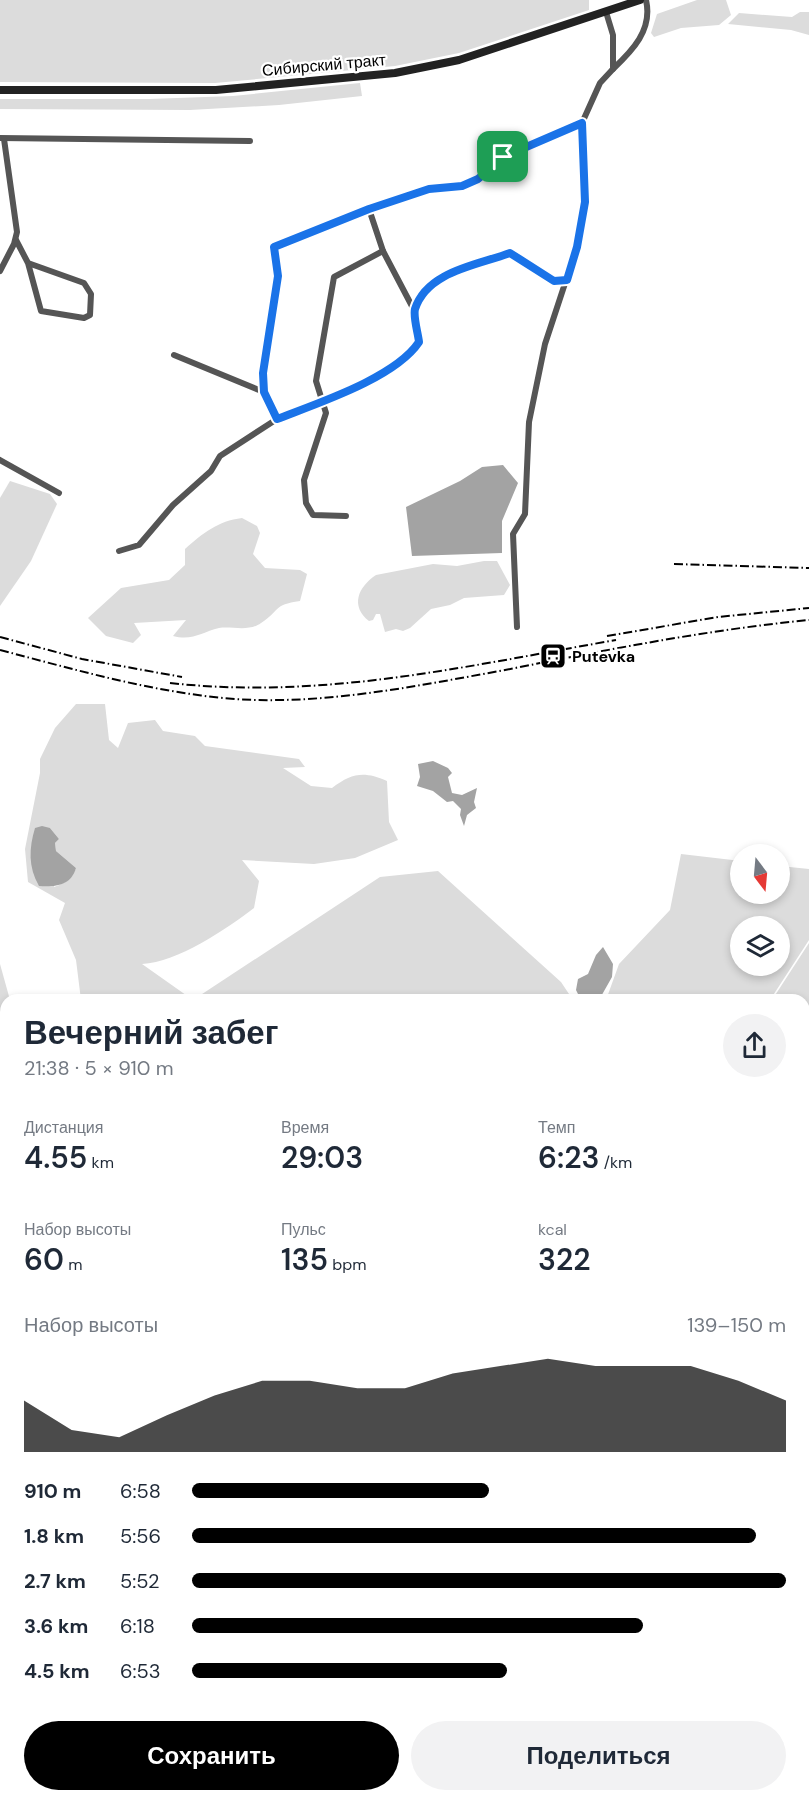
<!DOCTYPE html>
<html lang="ru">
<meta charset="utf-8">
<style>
body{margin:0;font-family:"DM Sans",sans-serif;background:#f2f2f3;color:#1f2937;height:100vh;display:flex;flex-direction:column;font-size:22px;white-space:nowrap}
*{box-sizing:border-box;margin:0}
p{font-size:20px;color:#747a83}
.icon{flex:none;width:33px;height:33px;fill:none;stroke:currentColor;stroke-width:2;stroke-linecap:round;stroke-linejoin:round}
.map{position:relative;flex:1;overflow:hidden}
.sheet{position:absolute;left:0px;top:994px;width:810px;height:808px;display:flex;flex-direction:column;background:#fff;border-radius:18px 18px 0 0;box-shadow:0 3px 9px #0003}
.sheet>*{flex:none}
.needle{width:39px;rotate:164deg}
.buttons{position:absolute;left:730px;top:844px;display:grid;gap:12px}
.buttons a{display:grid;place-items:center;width:60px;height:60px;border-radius:50%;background:#fff;box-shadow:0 3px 9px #0003;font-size:30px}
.pin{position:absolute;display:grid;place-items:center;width:51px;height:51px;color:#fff;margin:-26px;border-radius:12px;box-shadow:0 3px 9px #0006}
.round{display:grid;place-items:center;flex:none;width:63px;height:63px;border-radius:32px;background:#f2f2f3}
.headline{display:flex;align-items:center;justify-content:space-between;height:102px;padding:0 24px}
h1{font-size:33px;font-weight:600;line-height:45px}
.metrics{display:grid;grid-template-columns:repeat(3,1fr);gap:9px;height:102px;padding:6px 24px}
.metrics div{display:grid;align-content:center}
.metrics b{font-size:30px;font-weight:600}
.metrics small{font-size:16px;font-weight:400}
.metrics p{font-size:16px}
.chart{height:168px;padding:12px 24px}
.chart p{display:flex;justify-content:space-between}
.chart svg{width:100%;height:108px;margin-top:6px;fill:#000;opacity:.7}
.cta{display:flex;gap:12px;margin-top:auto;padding:12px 24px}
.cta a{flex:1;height:69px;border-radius:36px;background:#000;color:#fff;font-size:24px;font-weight:600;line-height:69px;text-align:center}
.cta a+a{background:#f2f2f3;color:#1f2937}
ul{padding:0 24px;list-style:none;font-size:20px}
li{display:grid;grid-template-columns:96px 72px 1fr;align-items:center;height:45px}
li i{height:15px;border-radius:8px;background:#000}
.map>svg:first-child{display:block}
</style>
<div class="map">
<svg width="809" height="1802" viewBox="0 0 809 1802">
<rect width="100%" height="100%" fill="#fff"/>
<g fill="#dcdcdc" fill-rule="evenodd">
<path d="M0,0h589v10l-130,43 -64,13 -180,17 -215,-1z"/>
<path d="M697,0h29l5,15 -12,10 -38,3 -27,9 -3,-4 6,-19z"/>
<path d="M800,12h9v23l-18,-5 -63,-6 11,-11 53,4z"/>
<path d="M360,83l2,13 -83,9 -89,5 -190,-1v-10h149l84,-3z"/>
<path d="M10,481l40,13 7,10 -26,57 -31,45v-108z"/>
<path d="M242,518l15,8 3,7 -7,21 12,14 35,2 7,4 -7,27c-28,4 -19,9 -39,22 -12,9 -29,3 -42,5 -17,4 -26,13 -46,8l13,-16 -52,3 7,12 -8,8 -27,-7 -18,-18 33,-30 48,-8 16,-15v-16c18,-16 33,-28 57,-31z"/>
<path d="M484,561h13l13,24 -6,10 -40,3 -14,7 -19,4 -21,19 -7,3 -7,-2 -11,3 -5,-18h-4l-3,6 -4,1c-19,-15 -11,-34 7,-46l57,-11 24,2z"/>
<path d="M76,704h29l4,36 9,8 10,-25 27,-3 8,11 32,5 10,10 94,13 6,8 -22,1 28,18 21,2c20,-15 32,-17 55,-7l2,41 9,18 -43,18 -41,6 -72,-4 17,21 -5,27c-29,22 -76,54 -112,56l51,36 187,-123 58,-6 123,111 12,18h-492l-5,-40 -17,-40 6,-17 -37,-21 -3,-33 15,-76v-14l15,-31zM50,828l9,11 -4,4 1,8 20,17c-3,11 -11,15 -22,19z"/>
<path d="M681,854l60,7v33h39v-28l29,3v71l-39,60h-164l13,-36 51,-54zM741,927h39v39h-39z"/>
<path d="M809,943v243l-5,-3v-183h-32z"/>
<path d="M0,964l10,36h-4v51l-6,-14z"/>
<path d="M0,1073l6,10v101l-6,1z"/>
</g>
<g fill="#a3a3a3">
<path d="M503,465l15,18 -16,38v32l-90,3 -6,-49 54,-26 22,-14z"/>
<path d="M433,761l15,7 4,5 -4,4 4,16 10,2 15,-7 -3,14 2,6 -9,7 -3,11 -4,-11 1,-6 -8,-8 -6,1 -14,-11 -16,-5 3,-9 -2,-13z"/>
<path d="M42,826l8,2 9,11 -4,4 1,8 20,17c-5,18 -21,19 -37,18 -11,-19 -10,-38 -4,-58z"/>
<path d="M603,947l10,17 -1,13 -13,23 -19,-2 -4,-8 2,-11 10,-5 8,-19z"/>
</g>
<g fill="#c4c4c4">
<rect x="0" y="1210" width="6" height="204"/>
<rect x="0" y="1744" width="6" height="58"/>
</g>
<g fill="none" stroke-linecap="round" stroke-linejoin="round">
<defs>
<g id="primary">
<path d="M804,1415h5"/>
<path d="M804,1436l5,1"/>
<path d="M0,1455h6"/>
<path d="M0,1480h6"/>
</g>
</defs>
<use href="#primary" stroke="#dbdbdb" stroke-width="10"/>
<g stroke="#555" stroke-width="6">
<path d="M613,69c19,-18 40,-39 33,-69"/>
<path d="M0,138l250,3"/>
<path d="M369,209l14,42 31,59"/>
<path d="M16,240l12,23 13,48 43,7 6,-3 1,-21 -7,-11 -56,-20"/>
<path d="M0,271l14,-27 3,-12 -13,-93"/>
<path d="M174,355l90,37"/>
<path d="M277,419l-13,-27 -1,-19 15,-97 -4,-29 95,-38 60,-20 33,-3 16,-7 25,-22 79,-34"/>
<path d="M0,460l59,33"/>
<path d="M346,516l-33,-1 -7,-12 -2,-23 22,-67 -10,-32 18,-104 49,-26"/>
<path d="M119,551l20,-6 34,-40 38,-34 9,-15 57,-37 62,-25 56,-27 16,-13 8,-12c-1,-9 -6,-25 -4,-33 13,-38 63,-44 95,-56l44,28 13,-1"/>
<path d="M517,627l-4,-93 12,-20 4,-92 16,-78 32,-97 8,-45 -3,-79 18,-40 13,-14v-34l-7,-23"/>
<path d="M804,1320l5,-1"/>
<path d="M804,1354l5,-1"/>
<path d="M804,1677l5,5"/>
<path d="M804,1787l5,-2"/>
</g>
<g stroke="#222" stroke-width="8">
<path d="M0,90h216l179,-17 64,-13 181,-60"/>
<path d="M804,1463l5,2"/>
</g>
<use href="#primary" stroke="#000" stroke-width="9"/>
<g stroke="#000" stroke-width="2" stroke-dasharray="9 3 1.5 3" stroke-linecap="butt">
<path d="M674,564l135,4"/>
<path d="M607,636l111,-19 91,-9"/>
<path d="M0,637l82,22 100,18"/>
<path d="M0,650c77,20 155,43 235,49 91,6 181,-13 270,-29 101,-20 201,-40 304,-50"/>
<path d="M170,683c154,17 296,-17 446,-43"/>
<path d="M361,1802l4,-5"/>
<path d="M373,1802l5,-5"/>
</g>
</g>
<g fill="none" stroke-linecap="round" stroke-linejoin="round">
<defs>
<path id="route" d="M582,123l3,79 -8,45 -10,33 -13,1 -44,-28c-32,12 -83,18 -95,56 -2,8 3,24 4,33 -24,36 -101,61 -142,77l-13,-27 -1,-19 15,-97 -4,-29 95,-38 60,-20 33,-3 16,-7 25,-22z"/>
</defs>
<use href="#route" stroke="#fff" stroke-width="12"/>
<use href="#route" stroke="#1a73e8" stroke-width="8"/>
</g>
<defs>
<symbol id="station-square" viewBox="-11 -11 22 22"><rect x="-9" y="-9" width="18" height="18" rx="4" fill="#000" stroke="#fff"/><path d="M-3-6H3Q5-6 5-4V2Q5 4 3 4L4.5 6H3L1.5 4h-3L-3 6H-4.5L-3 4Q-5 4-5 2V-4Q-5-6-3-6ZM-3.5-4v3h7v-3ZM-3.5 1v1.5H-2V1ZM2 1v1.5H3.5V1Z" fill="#fff"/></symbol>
</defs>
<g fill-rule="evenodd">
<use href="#station-square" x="538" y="641" width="30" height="30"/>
</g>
<g text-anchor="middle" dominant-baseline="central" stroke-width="4.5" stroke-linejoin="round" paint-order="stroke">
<g font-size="16" fill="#000" stroke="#fff">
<text transform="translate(324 65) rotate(-5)">Сибирский тракт</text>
</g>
<g font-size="16" font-weight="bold" fill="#000" stroke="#fff" text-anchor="start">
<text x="572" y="656">Putevka</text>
</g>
</g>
</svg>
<div class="buttons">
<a><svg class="needle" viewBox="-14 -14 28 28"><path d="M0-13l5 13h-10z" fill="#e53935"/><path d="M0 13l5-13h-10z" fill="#747a83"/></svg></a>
<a><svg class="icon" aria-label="layers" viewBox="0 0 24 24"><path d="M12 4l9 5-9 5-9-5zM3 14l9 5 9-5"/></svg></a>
</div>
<div class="pin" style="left:503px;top:157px;background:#1e9e55"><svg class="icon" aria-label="arrive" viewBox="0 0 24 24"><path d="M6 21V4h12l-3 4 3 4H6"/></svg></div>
<section class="sheet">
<div class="headline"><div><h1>Вечерний забег</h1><p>21:38 · 5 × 910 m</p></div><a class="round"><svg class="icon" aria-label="share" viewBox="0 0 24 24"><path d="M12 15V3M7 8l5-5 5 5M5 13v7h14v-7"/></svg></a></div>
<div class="metrics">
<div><p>Дистанция</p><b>4.55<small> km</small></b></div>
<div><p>Время</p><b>29:03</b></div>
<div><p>Темп</p><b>6:23<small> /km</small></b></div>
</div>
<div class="metrics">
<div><p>Набор высоты</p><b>60<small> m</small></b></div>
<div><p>Пульс</p><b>135<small> bpm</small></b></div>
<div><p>kcal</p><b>322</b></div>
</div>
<div class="chart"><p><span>Набор высоты</span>139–150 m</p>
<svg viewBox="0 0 160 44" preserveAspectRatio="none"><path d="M0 44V23L10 35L20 38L30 29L40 21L50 15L60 15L70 18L80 18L90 12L100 9L110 6L120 9L130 9L140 9L150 15L160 23V44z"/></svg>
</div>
<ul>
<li><b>910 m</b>6:58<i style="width:50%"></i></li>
<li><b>1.8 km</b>5:56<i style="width:95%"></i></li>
<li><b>2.7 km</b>5:52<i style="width:100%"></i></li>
<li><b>3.6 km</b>6:18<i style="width:76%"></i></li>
<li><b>4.5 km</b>6:53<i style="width:53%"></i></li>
</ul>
<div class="cta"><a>Сохранить</a><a>Поделиться</a></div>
</section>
</div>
